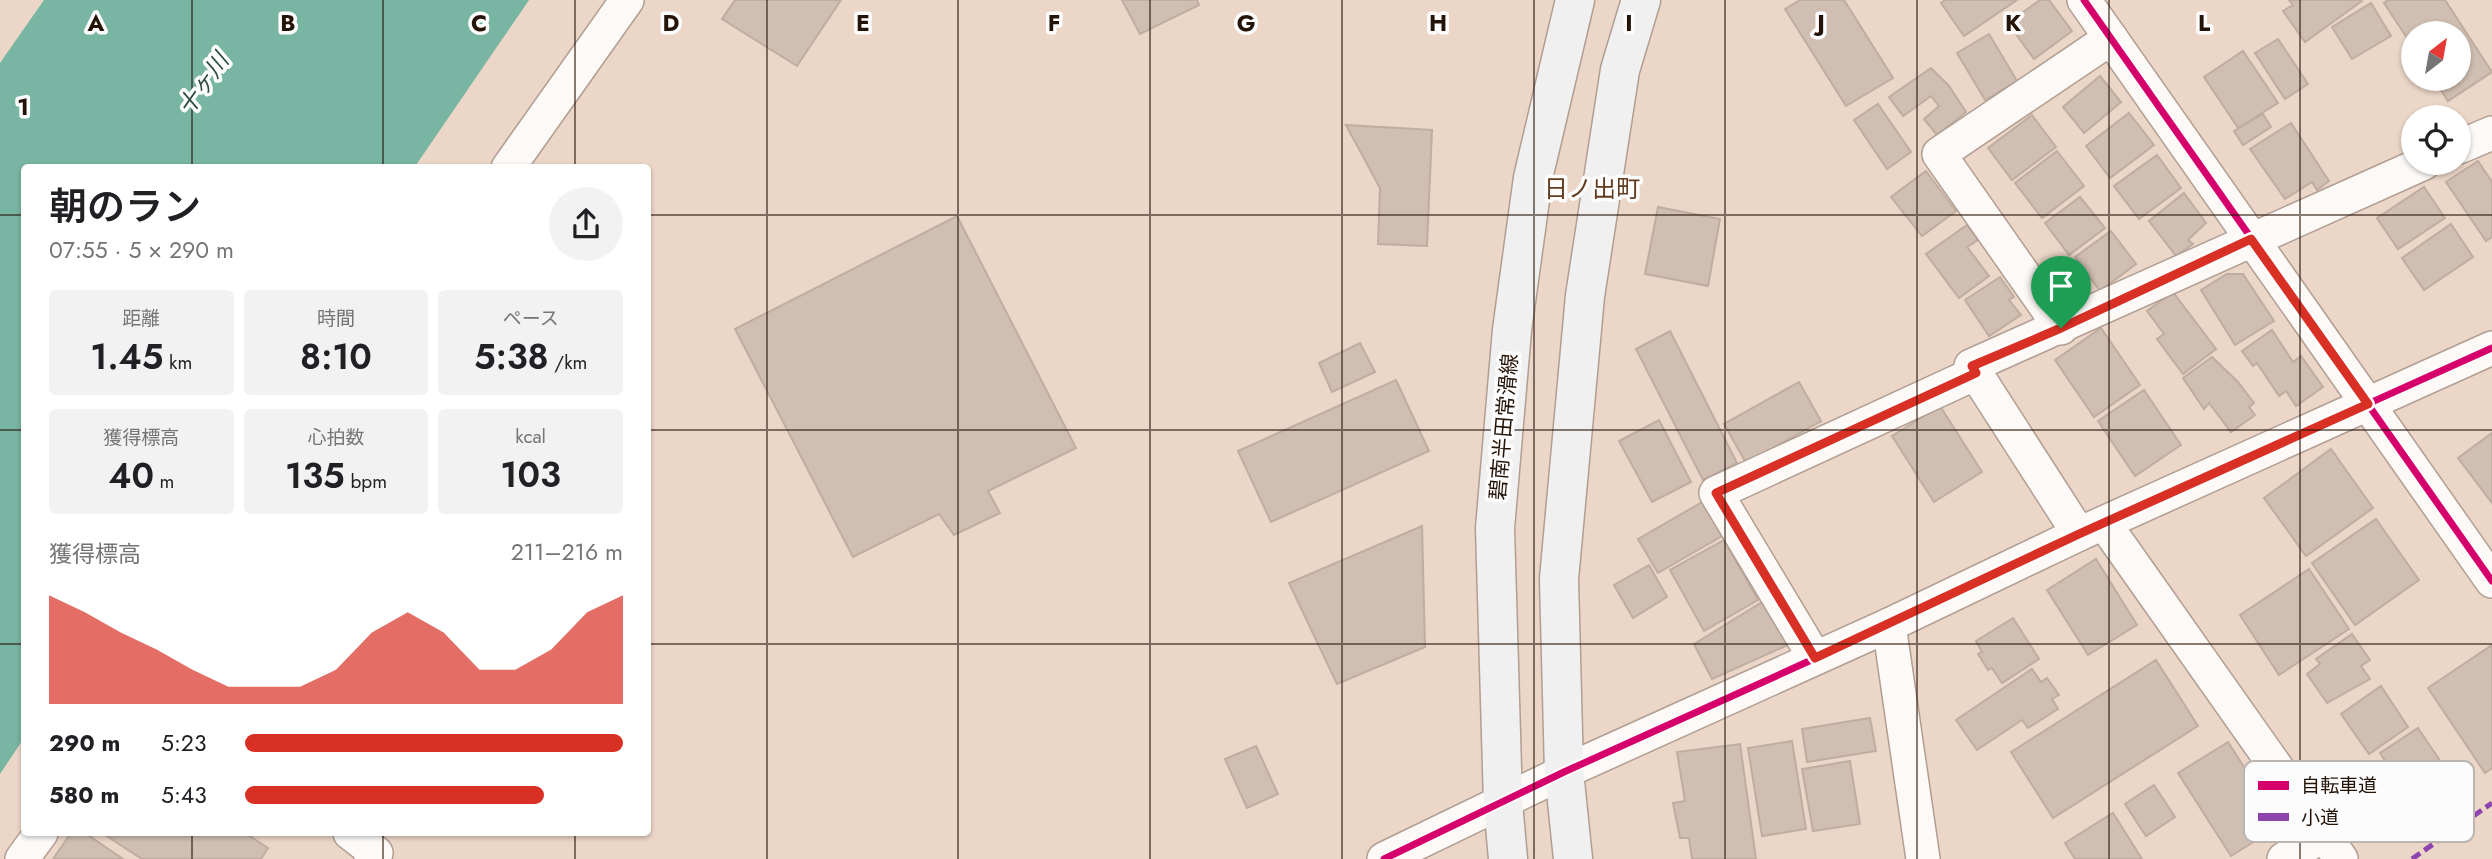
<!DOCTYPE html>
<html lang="ja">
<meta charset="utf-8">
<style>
body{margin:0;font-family:Jost,"Noto Sans JP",sans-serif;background:#f2f2f2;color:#202124;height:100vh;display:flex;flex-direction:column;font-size:26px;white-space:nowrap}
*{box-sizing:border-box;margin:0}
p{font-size:23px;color:#757577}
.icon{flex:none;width:38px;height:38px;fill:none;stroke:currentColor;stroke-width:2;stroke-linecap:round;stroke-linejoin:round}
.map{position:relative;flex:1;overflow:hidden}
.details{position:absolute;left:21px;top:164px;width:630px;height:672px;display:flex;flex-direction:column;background:#fff;border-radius:7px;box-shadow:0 2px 5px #0004}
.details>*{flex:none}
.needle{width:46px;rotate:31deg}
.tools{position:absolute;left:2401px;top:21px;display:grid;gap:14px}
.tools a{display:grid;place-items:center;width:70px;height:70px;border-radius:50%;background:#fff;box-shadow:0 2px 5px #0004;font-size:35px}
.pin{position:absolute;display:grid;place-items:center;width:60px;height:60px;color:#fff;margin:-72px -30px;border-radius:50% 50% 50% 0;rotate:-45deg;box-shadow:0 0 7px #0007}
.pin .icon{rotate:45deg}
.round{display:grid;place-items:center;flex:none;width:74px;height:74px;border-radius:37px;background:#f2f2f2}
.headline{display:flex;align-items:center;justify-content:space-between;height:119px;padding:0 28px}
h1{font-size:38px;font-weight:600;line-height:52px}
.stats{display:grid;grid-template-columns:repeat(3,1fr);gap:10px;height:119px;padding:7px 28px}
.stats div{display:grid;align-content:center;border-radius:7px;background:#f2f2f2;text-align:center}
.stats b{font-size:35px;font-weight:600}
.stats small{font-size:19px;font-weight:400}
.stats p{font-size:19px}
.chart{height:196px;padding:14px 28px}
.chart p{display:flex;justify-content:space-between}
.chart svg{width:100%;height:126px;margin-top:7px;fill:#d93025;opacity:.7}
ul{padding:0 28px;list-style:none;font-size:23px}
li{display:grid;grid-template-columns:112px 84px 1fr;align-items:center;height:52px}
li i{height:18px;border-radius:9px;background:#d93025}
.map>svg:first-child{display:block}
</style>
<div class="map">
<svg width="2492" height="859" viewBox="0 0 2492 859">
<rect width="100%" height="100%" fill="#ebd6c7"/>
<path fill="#78b5a2" d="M44,0h485l-115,168h-390v570l-24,36v-711z"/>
<g fill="#d0beb2" stroke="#bfada0" stroke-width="2">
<path d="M735,0h106l-44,66 -75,-47z"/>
<path d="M1122,0h75l2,5 -59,29z"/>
<path d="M1800,0h44l49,78 -47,28 -61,-97z"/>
<path d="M1945,0h72l-53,36 -23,-33z"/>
<path d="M2040,0h9l23,31 -38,28 -26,-36z"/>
<path d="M2289,0h72l1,1 -57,41 -22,-31 10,-6z"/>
<path d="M2388,0h57l47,72 -44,29 -14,-22h25v-46h-46v14l-29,-44z"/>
<path d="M2371,3l20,33 -39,23 -20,-32z"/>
<path d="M1989,34l28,47 -32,19 -28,-47z"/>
<path d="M2278,39l30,45 -23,15 -30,-46z"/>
<path d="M2243,51l35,52 -40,25 -34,-51z"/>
<path d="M1931,68l18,18 17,26 -29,23 -13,-16 15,-13 -8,-10 -28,20 -14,-19z"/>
<path d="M2100,76l21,26 -37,31 -21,-26z"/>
<path d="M1878,104l33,48 -24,17 -33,-49z"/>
<path d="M2129,113l25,32 -44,33 -24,-32z"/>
<path d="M2263,114l8,13 -28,18 -9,-14z"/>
<path d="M2032,115l24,32 -44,33 -24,-32z"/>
<path d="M2291,123l38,58 -12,9 -5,-8 -27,17 -35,-50z"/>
<path d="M1346,125l86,5 -5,116 -49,-2 2,-56z"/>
<path d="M2057,151l27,35 -42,32 -27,-35z"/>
<path d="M2157,155l24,33 -42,31 -25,-33z"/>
<path d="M2478,161l14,21v55l-6,4 -40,-59z"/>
<path d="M1926,171l30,40 -34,25 -31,-39z"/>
<path d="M2424,187l21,31 -47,31 -21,-31z"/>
<path d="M2184,193l22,30 -18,17 5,4 -17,12 -27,-35z"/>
<path d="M2080,197l25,31 -36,27 -24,-32z"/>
<path d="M1658,207l62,12 -12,67 -63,-12z"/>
<path d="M957,216l119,232 -88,43 12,22 -46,22 -15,-21 -86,43 -118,-228z"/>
<path d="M2451,224l22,33 -49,33 -22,-32z"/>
<path d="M1967,225l11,15 -11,7 22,29 -30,22 -33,-44z"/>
<path d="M2111,231l25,33 -36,27 -25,-34z"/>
<path d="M2227,274h16l31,47 -39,24 -34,-55z"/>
<path d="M2000,277l14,20 -5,3 12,15 -32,21 -24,-36z"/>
<path d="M2173,292l43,57 -33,25 -26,-35 7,-5 -17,-23z"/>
<path d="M2101,328l39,57 -46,32 -39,-57z"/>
<path d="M2272,330l21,32 8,-6 22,31 -27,19 -10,-15 -7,5 -22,-33 -4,3 -11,-15z"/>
<path d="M1670,331l67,132 -34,17 -67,-131z"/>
<path d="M1360,343l15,29 -43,20 -13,-29z"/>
<path d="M2212,357l26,25 16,21 -5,4 6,8 -24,17 -22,-29 -5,6 -21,-31z"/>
<path d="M1396,380l33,71 -158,71 -33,-71z"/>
<path d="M1799,382l22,39 -75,42 -22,-39z"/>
<path d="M2144,390l37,55 -46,31 -37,-55z"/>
<path d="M1940,406l42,66 -48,30 -42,-66z"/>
<path d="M1659,420l32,62 -39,20 -33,-61z"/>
<path d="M2492,433v70l-34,-45z"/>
<path d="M2331,449l42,59 -67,48 -42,-58z"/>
<path d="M1704,501l20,34 -66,38 -20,-34z"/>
<path d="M2376,519l43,61 -64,45 -43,-62z"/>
<path d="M1422,526l3,121 -88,37 -48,-101z"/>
<path d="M1724,540l34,60 -54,31 -34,-61z"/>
<path d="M2096,559l41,66 -49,30 -41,-65z"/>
<path d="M1649,565l18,32 -34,21 -19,-33z"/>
<path d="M2309,569l40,60 -70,46 -39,-60z"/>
<path d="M1764,601l26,43 -78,35 -18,-35z"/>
<path d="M2013,618l26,41 -37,24 -10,-15 -4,2 -10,-16 4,-2 -6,-11z"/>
<path d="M2352,634l18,26 -9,6 9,13 -43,24 -20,-29 13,-10 -4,-5z"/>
<path d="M2492,645v123l-7,5 -57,-85z"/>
<path d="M2156,660l42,66 -145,92 -42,-66z"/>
<path d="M2032,669l9,13 6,-4 12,17 -7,4 6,10 -30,19 -6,-8 -45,30 -21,-30z"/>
<path d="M2381,686l27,41 -39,27 -28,-40z"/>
<path d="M1870,718l6,33 -69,11 -5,-33z"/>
<path d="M2418,728l29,43 -43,28 -18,-26 5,-3 -11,-17z"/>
<path d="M1792,741l14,88 -44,7 -14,-88z"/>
<path d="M2228,742l53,83 -50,31 -53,-83z"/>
<path d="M1740,744l16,115h-64l-3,-21h-9l-7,-35 12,-2 -8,-49z"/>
<path d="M1256,746l22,48 -31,14 -22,-49z"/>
<path d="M1850,761l10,63 -47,7 -11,-62z"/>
<path d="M2154,785l21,32 -29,19 -21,-32z"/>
<path d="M2113,813l29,46h-67l-10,-16z"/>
<path d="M71,833h14l38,26h-70z"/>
<path d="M102,833h143l23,15 -7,11h-119z"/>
</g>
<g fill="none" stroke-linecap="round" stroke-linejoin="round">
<defs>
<g id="street">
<path d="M2084,0l408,581"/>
<path d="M2459,147l33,-14"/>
<path d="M508,168l119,-168"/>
<path d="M2061,328l-122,-174 172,-116"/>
<path d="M2104,523l237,336"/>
<path d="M2079,534l-108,-168 453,-203"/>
<path d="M1889,625l34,234"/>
<path d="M1815,658l-99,-165 260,-120"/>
<path d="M350,833l26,20 -5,6"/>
<path d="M22,859l19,-26"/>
<path d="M1384,859l180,-87 325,-147 190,-91 413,-186"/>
<path d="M2284,859l40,-24"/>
</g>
<g id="secondary">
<path d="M1508,859l-5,-56 -8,-275 17,-198 21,-152 42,-178"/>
<path d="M1573,859l-9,-87 -5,-193 26,-283 35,-226 21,-70"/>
</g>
</defs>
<use href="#street" stroke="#b19e92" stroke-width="36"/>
<use href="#secondary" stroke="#b19e92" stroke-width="41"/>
<use href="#street" stroke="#fcf9f7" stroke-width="33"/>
<use href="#secondary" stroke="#f0f0f1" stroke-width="38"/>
<path stroke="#8e44ad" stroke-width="5" stroke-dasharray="10 5" stroke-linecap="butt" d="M2412,859l80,-56"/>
<defs>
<g id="cycleway">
<path d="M2084,0l408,581"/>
<path d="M1815,658l-99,-165 260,-120"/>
<path d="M1384,859l180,-87 325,-147 190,-91 413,-186"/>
</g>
</defs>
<use href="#cycleway" stroke="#fcfcfc" stroke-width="11"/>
<use href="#cycleway" stroke="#d6006c" stroke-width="7"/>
</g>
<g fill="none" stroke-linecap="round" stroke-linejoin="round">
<defs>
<path id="route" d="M2251,239l117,165 -289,130 -264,124 -99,-165 260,-120 -4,-7 89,-38z"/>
</defs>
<use href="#route" stroke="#fff" stroke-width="14"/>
<use href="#route" stroke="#d93025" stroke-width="9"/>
</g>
<path fill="none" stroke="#241307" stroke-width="2" stroke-opacity="0.55" d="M192,0v168M383,0v168M575,0v168M767,0v859M958,0v859M1150,0v859M1342,0v859M1534,0v859M1725,0v859M1917,0v859M2109,0v859M2300,0v859M0,215h24M648,215h1844M0,430h24M648,430h1844M0,644h24M648,644h1844M192,833v26M383,833v26M575,833v26"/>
<g text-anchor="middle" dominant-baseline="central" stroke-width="7" stroke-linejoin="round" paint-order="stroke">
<g font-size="21" fill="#241307" stroke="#fcfcfc">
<text transform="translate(1504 427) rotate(-85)">碧南半田常滑線</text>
</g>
<g font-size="23" font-style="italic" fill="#2d4b43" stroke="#fcfcfc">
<text transform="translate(203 84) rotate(-55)">十ヶ川</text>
</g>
<g font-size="24" fill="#61391b" stroke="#fcfcfc">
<text x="1592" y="188">日ノ出町</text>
</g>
</g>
<rect x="2244" y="761" width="230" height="81" rx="10" fill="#fcfcfc" stroke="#bbb6b2" stroke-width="2"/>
<rect x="2258" y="781" width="31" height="9" fill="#d6006c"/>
<rect x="2258" y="813" width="31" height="8" fill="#8e44ad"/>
<g font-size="19" fill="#241307">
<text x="2301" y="792">自転車道</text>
<text x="2301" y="824">小道</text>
</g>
<g font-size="23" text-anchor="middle" font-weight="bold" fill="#241307" stroke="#fcfcfc" stroke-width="7" stroke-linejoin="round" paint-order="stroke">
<text x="96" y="31">A</text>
<text x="288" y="31">B</text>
<text x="479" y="31">C</text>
<text x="671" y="31">D</text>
<text x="863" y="31">E</text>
<text x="1054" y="31">F</text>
<text x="1246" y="31">G</text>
<text x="1438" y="31">H</text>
<text x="1629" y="31">I</text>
<text x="1821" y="31">J</text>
<text x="2013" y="31">K</text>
<text x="2204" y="31">L</text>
<text x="23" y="115">1</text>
</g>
</svg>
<div class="tools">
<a><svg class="needle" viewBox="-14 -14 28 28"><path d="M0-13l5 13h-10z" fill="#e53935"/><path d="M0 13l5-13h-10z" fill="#757577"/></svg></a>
<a><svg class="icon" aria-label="locate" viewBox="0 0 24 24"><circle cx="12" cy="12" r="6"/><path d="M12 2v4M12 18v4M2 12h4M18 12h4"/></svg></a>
</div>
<div class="pin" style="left:2061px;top:328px;background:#1e9e55"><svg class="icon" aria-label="arrive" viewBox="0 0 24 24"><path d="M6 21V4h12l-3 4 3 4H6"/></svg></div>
<section class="details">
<div class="headline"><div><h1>朝のラン</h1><p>07:55 · 5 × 290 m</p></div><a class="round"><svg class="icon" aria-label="share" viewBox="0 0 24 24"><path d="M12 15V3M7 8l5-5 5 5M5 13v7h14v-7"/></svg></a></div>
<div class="stats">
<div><p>距離</p><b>1.45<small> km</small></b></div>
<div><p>時間</p><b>8:10</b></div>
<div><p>ペース</p><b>5:38<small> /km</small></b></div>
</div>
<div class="stats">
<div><p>獲得標高</p><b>40<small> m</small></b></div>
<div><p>心拍数</p><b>135<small> bpm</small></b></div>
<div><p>kcal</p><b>103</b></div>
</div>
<div class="chart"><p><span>獲得標高</span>211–216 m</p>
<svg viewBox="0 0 160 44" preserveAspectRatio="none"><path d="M0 44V6L10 12L20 19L30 25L40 32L50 38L60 38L70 38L80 32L90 19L100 12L110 19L120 32L130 32L140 25L150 12L160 6V44z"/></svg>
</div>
<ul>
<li><b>290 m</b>5:23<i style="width:100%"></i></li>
<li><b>580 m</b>5:43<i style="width:79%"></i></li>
</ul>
</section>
</div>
